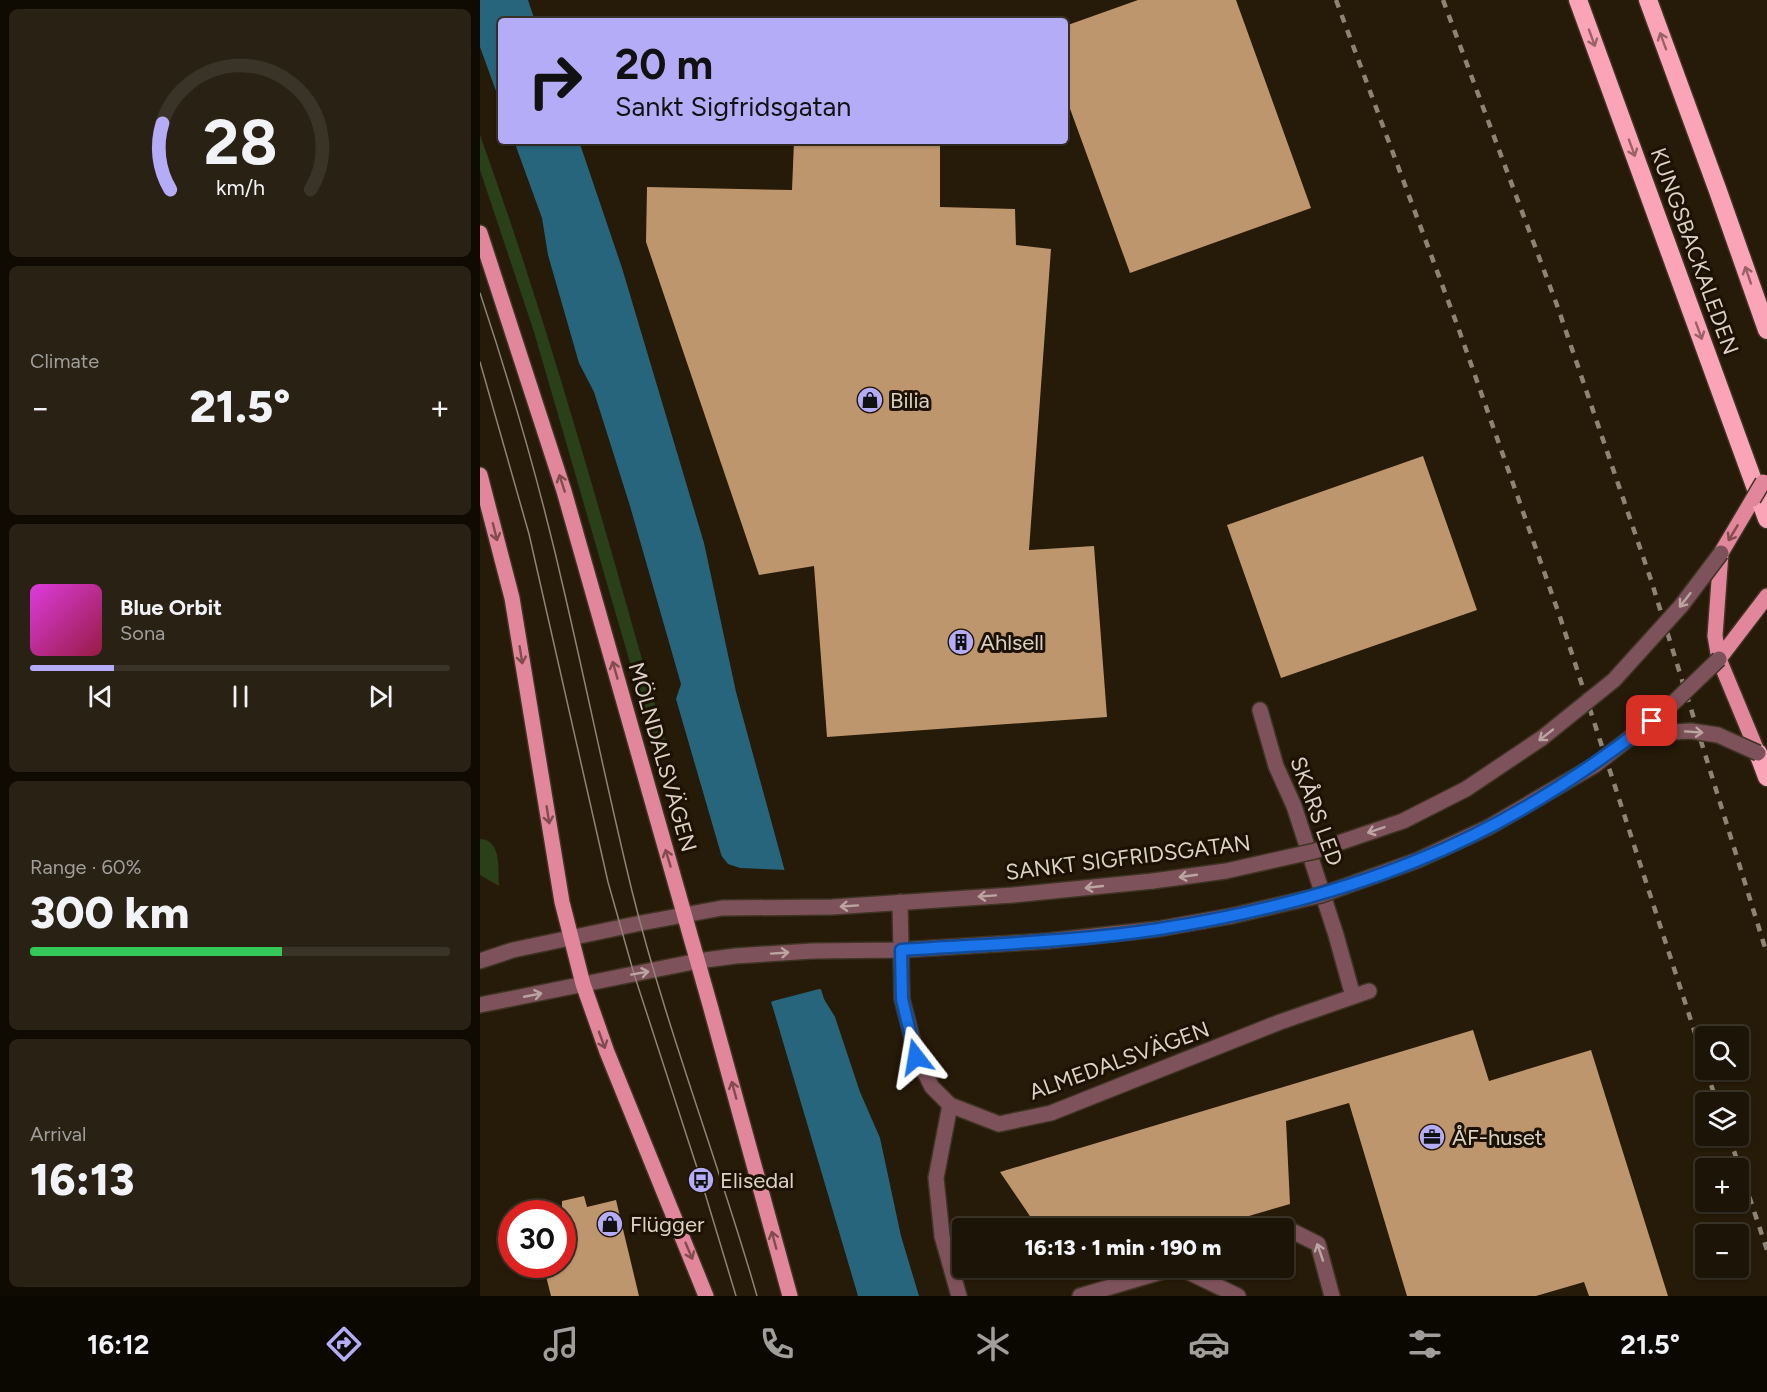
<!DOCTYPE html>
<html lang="en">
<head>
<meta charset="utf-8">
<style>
	body { margin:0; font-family:Figtree,sans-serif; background:#292114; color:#f1f3f6; height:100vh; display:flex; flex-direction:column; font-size:22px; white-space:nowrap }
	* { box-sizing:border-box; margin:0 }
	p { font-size:20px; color:#a09e9b }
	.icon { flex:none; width:33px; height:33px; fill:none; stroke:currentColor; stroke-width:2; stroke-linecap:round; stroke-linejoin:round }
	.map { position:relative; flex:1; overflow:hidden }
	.details { display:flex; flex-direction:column; gap:9px; padding:9px; background:#0f0b03; width:480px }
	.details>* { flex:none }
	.hud { position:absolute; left:18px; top:18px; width:570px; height:126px; border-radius:6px; box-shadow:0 2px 4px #0004,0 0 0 2px #3a3328; background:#b5acf8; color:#111; overflow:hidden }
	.buttons { position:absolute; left:1215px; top:1026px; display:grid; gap:12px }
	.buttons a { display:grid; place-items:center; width:54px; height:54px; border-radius:6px; background:#1c1406; box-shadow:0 2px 4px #0004,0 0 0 2px #3a3328; font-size:30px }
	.speed { position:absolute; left:18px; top:1200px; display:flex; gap:12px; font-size:30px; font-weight:700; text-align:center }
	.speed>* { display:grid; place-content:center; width:78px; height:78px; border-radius:50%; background:#1c1406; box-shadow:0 2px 4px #0004,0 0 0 2px #3a3328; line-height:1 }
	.speed .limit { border:9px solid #d22; background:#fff; color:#111 }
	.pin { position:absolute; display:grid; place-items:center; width:51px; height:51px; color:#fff; margin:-26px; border-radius:12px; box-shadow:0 3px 9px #0006 }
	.me { position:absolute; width:66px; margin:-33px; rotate:346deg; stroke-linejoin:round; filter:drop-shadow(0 0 4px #0008) }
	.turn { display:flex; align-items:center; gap:21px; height:126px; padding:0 18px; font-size:27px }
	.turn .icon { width:78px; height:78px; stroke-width:2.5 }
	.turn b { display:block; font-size:42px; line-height:51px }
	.big { font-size:45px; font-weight:800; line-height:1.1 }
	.details .card { flex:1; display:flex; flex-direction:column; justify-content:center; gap:9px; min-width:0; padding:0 21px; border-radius:9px; background:#292114 }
	.details .dial { align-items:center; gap:0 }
	.dial svg { height:156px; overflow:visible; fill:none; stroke:#3a3328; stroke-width:7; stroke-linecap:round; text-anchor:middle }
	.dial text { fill:#f1f3f6; stroke:none }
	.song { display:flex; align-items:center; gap:18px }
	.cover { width:72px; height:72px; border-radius:9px; background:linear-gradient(135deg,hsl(300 70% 55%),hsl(340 70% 35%)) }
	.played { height:6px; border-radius:3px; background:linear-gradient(90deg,#b5acf8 20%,#3a3328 20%) }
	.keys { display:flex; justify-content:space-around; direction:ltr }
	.heat { display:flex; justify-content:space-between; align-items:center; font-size:33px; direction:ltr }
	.charge { height:9px; border-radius:4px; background:linear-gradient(90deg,#34c759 60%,#3a3328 0) }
	.trip { position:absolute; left:472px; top:1218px; width:342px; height:60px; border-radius:6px; background:#1c1406; box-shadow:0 2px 4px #0004,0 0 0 2px #3a3328; font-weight:800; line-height:60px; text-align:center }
	.tab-bar { display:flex; height:96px; justify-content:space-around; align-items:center; background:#0b0802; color:#a09e9b }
	.tab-bar .icon { width:42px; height:42px }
	.tab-bar .current { color:#b5acf8 }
	.tab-bar b { font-size:27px; color:#f1f3f6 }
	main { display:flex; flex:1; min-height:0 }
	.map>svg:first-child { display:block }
</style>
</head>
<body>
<main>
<section class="details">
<div class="card dial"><svg viewBox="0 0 100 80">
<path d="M14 69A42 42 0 1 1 86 69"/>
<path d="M14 69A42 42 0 0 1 10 35" stroke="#b5acf8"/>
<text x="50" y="56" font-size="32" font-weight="700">28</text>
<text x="50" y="72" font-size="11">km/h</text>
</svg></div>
<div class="card"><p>Climate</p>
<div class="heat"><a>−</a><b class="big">21.5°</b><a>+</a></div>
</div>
<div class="card">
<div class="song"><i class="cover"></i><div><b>Blue Orbit</b><p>Sona</p></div></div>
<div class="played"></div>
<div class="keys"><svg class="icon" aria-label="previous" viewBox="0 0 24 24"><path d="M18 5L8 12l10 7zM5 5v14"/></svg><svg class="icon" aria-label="pause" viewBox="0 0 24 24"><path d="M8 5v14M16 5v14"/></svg><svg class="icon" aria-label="next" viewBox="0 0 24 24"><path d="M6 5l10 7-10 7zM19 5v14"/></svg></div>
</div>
<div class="card"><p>Range · 60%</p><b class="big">300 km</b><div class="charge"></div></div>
<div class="card"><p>Arrival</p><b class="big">16:13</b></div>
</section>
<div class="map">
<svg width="1287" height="1296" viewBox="0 0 1287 1296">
	<rect width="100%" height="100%" fill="#261a08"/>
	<path fill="#294019" d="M0,135C72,334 127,537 185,740L173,742L54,332L0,170Z
		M0,839C22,840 18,869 19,886L0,875Z"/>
	<path fill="#27657c" d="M0,0H48L55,21H21V105L0,47Z
		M34,141H99L142,268L224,543L256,692L304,868L344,999L355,1017L380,1092L400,1138L421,1236L439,1296H378L293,1008L241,854L196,699L201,684L150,506L114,392L99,363L68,255L62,218Z"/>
	<path fill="#261a08" d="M240,854L248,864L260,868L307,870L345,990L339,989L293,1001L288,1004Z"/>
	<path fill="#bd966d" d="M658,0H756L831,208L650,273L585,95V26Z
		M314,141H460V207L535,209L536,245L571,249L549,550L614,546L627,717L347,737L334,566L279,575L166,242L167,187L312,190Z
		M943,456L997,610L801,678L747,525Z
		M993,1030L1009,1081L1111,1050L1188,1296H1109L1104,1282L1056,1296H927L869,1103L806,1121L810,1204L728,1228H558L520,1172Z
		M104,1196L107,1207L136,1200L159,1296H71L63,1264H82V1201Z"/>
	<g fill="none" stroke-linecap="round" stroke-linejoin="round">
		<g stroke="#3f3423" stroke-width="18">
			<path id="minor" d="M780,710L796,766L814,806L856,935L873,996
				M420,902L422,999L437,1057L452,1087L470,1105L519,1124L571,1113L800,1022L889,991
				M0,961L33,950L161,923L242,908L352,907L533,895L673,881
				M0,1005L218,961L255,956L332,951L421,950L567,941L678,929L751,916
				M470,1105L456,1178L462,1236L479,1296
				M804,1234L812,1231L838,1244L852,1296
				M700,1268L758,1296
				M600,1296L694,1268"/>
		</g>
		<g stroke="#3f3423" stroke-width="18">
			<path id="major" d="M0,233L84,491L230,1005L310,1296
				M0,475L32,598L82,902L103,984L127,1052L226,1296
				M1273,499L1241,553L1235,636L1239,659L1278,753
				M1239,659L1287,596"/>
		</g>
		<g stroke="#3f3423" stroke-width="21">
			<path id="highway" d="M1098,0L1287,519
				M1168,0L1238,191L1287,330
				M1278,753L1287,777"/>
		</g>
		<use href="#minor" stroke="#7e525b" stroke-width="15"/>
		<use href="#major" stroke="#e2879b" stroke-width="15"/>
		<use href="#highway" stroke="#fca4b7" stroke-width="18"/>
		<path stroke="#8e8476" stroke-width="1.5" d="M0,293C33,392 62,493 85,595C108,694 128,793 152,891C186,1028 238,1160 277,1296
			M0,362L49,534L128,882L154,974L221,1180L256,1296"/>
		<path stroke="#8e8476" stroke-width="4.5" stroke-dasharray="8 8" stroke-linecap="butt" d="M856,0L979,330L1080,617L1226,1067
			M963,0L1078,308L1171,580L1287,954
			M1226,1070L1237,1102
			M1249,1136L1287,1250"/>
		<g stroke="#3f3423" stroke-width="18" stroke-linecap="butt">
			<path id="minor-bridge" d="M1155,734L1211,731L1238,735L1278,753
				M673,881L746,871L835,851L923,821L986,789L1062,738L1134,680L1201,606L1241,553
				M751,916L841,895L938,860L1009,827L1115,765L1188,708L1239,659"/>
		</g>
		<g stroke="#3f3423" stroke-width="18" stroke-linecap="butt">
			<path id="major-bridge" d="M1273,499L1283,482"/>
		</g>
		<use href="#minor-bridge" stroke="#7e525b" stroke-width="15"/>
		<use href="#major-bridge" stroke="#e2879b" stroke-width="15"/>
	</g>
	<defs><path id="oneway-shaft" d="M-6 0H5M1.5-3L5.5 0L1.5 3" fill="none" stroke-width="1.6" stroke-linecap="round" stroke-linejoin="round" transform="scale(1.5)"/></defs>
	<g stroke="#986266">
		<use href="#oneway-shaft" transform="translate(1112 38) rotate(70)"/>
		<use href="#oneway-shaft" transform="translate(1183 41) rotate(-110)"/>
		<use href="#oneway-shaft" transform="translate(1152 148) rotate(70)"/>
		<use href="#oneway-shaft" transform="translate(1268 275) rotate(-109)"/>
		<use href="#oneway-shaft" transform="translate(1219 331) rotate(70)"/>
	</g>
	<g stroke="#804c4e">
		<use href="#oneway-shaft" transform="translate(82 483) rotate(-108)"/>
		<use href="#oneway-shaft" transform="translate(15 532) rotate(76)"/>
		<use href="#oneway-shaft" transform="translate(1253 533) rotate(121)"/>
		<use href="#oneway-shaft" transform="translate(41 655) rotate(81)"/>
		<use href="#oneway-shaft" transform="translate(135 670) rotate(-106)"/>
		<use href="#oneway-shaft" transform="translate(68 815) rotate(81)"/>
		<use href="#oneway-shaft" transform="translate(188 858) rotate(-107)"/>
		<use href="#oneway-shaft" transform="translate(122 1040) rotate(70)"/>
		<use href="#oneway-shaft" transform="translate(254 1090) rotate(-105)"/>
		<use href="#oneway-shaft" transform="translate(294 1240) rotate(-105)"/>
		<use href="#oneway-shaft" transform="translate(209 1251) rotate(67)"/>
	</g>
	<g stroke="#baa5a1">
		<use href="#oneway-shaft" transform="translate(1205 600) rotate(128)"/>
		<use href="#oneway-shaft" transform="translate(1214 732) rotate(4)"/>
		<use href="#oneway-shaft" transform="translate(1066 735) rotate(142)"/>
		<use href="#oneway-shaft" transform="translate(896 830) rotate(161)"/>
		<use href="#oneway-shaft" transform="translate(708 876) rotate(172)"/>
		<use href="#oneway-shaft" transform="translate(614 887) rotate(174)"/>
		<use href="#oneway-shaft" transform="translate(507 896) rotate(176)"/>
		<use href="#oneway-shaft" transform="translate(369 906) rotate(176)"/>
		<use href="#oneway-shaft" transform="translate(300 953) rotate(-4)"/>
		<use href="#oneway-shaft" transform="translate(160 973) rotate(-10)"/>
		<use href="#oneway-shaft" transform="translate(53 995) rotate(-11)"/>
		<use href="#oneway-shaft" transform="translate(840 1252) rotate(-109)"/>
	</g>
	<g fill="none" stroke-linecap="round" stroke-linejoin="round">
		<g stroke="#114b97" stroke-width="15">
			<path id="route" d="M436,1057L422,999L421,950C507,944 594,942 679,929C768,915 855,894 938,860C1023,826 1100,777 1172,721"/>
		</g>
		<use href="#route" stroke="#1a73e8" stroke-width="10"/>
	</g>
	<defs>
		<g id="shop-disc" transform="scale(1.35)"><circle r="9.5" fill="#b5acf8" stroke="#1d1102"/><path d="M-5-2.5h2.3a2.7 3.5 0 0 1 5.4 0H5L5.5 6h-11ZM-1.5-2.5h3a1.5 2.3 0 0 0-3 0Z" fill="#111"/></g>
		<g id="building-disc" transform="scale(1.35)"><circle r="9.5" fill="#b5acf8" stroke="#1d1102"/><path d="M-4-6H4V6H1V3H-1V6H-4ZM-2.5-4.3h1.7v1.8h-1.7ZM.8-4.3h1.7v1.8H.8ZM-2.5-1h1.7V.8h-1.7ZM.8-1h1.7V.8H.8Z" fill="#111"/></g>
		<g id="office-disc" transform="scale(1.35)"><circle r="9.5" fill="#b5acf8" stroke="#1d1102"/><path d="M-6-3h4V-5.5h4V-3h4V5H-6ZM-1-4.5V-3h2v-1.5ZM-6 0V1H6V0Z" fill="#111"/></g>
		<g id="bus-disc" transform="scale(1.35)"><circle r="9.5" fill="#b5acf8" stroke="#1d1102"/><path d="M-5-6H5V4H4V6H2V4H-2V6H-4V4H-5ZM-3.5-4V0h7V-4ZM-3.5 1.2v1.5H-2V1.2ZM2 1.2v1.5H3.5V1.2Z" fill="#111"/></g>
	</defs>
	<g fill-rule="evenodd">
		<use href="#shop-disc" x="390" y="400"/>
		<use href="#building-disc" x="481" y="642"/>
		<use href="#office-disc" x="952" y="1137"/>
		<use href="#bus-disc" x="221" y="1180"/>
		<use href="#shop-disc" x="130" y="1224"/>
	</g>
	<g text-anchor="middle" stroke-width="6" stroke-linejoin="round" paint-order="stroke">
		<g font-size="22" fill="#dbd2c7" stroke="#1d1102">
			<text transform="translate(1215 251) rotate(70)" y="8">KUNGSBACKALEDEN</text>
			<text transform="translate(183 757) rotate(74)" y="8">MÖLNDALSVÄGEN</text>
			<text transform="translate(837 811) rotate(70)" y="8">SKÅRS LED</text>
			<text transform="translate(648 857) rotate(-7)" y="8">SANKT SIGFRIDSGATAN</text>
			<text transform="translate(639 1060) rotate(-20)" y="8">ALMEDALSVÄGEN</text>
		</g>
		<g font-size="22" fill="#dbd2c7" stroke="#1d1102" text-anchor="start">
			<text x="410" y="408">Bilia</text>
			<text x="500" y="650">Ahlsell</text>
			<text x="972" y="1145">ÅF-huset</text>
			<text x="240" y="1188">Elisedal</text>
			<text x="150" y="1232">Flügger</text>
		</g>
	</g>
</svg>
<div class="buttons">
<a><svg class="icon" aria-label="search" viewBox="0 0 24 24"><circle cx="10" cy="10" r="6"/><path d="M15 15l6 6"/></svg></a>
<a><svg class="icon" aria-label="layers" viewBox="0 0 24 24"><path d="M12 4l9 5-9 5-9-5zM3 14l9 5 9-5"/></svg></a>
<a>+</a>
<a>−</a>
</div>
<div class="speed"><div class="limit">30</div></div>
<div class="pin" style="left:1172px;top:721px;background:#d93025"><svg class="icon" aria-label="arrive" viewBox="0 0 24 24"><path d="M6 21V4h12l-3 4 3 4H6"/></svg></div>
<svg class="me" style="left:436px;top:1057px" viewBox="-20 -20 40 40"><path d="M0-17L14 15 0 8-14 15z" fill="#1a73e8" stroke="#fff" stroke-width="4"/></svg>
<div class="trip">16:13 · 1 min · 190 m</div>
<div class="hud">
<div class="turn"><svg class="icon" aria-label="right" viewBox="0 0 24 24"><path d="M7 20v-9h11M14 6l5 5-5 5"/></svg><div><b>20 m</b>Sankt Sigfridsgatan</div></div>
</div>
</div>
</main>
<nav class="tab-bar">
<b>16:12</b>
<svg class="icon current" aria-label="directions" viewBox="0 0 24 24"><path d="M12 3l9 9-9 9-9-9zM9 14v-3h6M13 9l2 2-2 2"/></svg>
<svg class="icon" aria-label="music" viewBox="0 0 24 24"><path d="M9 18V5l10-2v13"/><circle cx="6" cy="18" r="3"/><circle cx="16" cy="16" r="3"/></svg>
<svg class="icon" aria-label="phone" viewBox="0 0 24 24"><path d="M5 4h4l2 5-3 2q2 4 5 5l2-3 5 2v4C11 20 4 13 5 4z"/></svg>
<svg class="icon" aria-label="climate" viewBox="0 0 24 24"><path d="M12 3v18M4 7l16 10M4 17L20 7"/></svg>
<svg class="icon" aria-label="car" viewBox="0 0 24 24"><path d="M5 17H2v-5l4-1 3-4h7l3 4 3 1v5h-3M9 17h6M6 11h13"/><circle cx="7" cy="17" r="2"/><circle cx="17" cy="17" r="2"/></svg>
<svg class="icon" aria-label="filters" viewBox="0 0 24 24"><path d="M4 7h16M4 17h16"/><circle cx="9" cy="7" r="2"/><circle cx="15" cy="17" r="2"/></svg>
<b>21.5°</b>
</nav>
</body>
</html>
